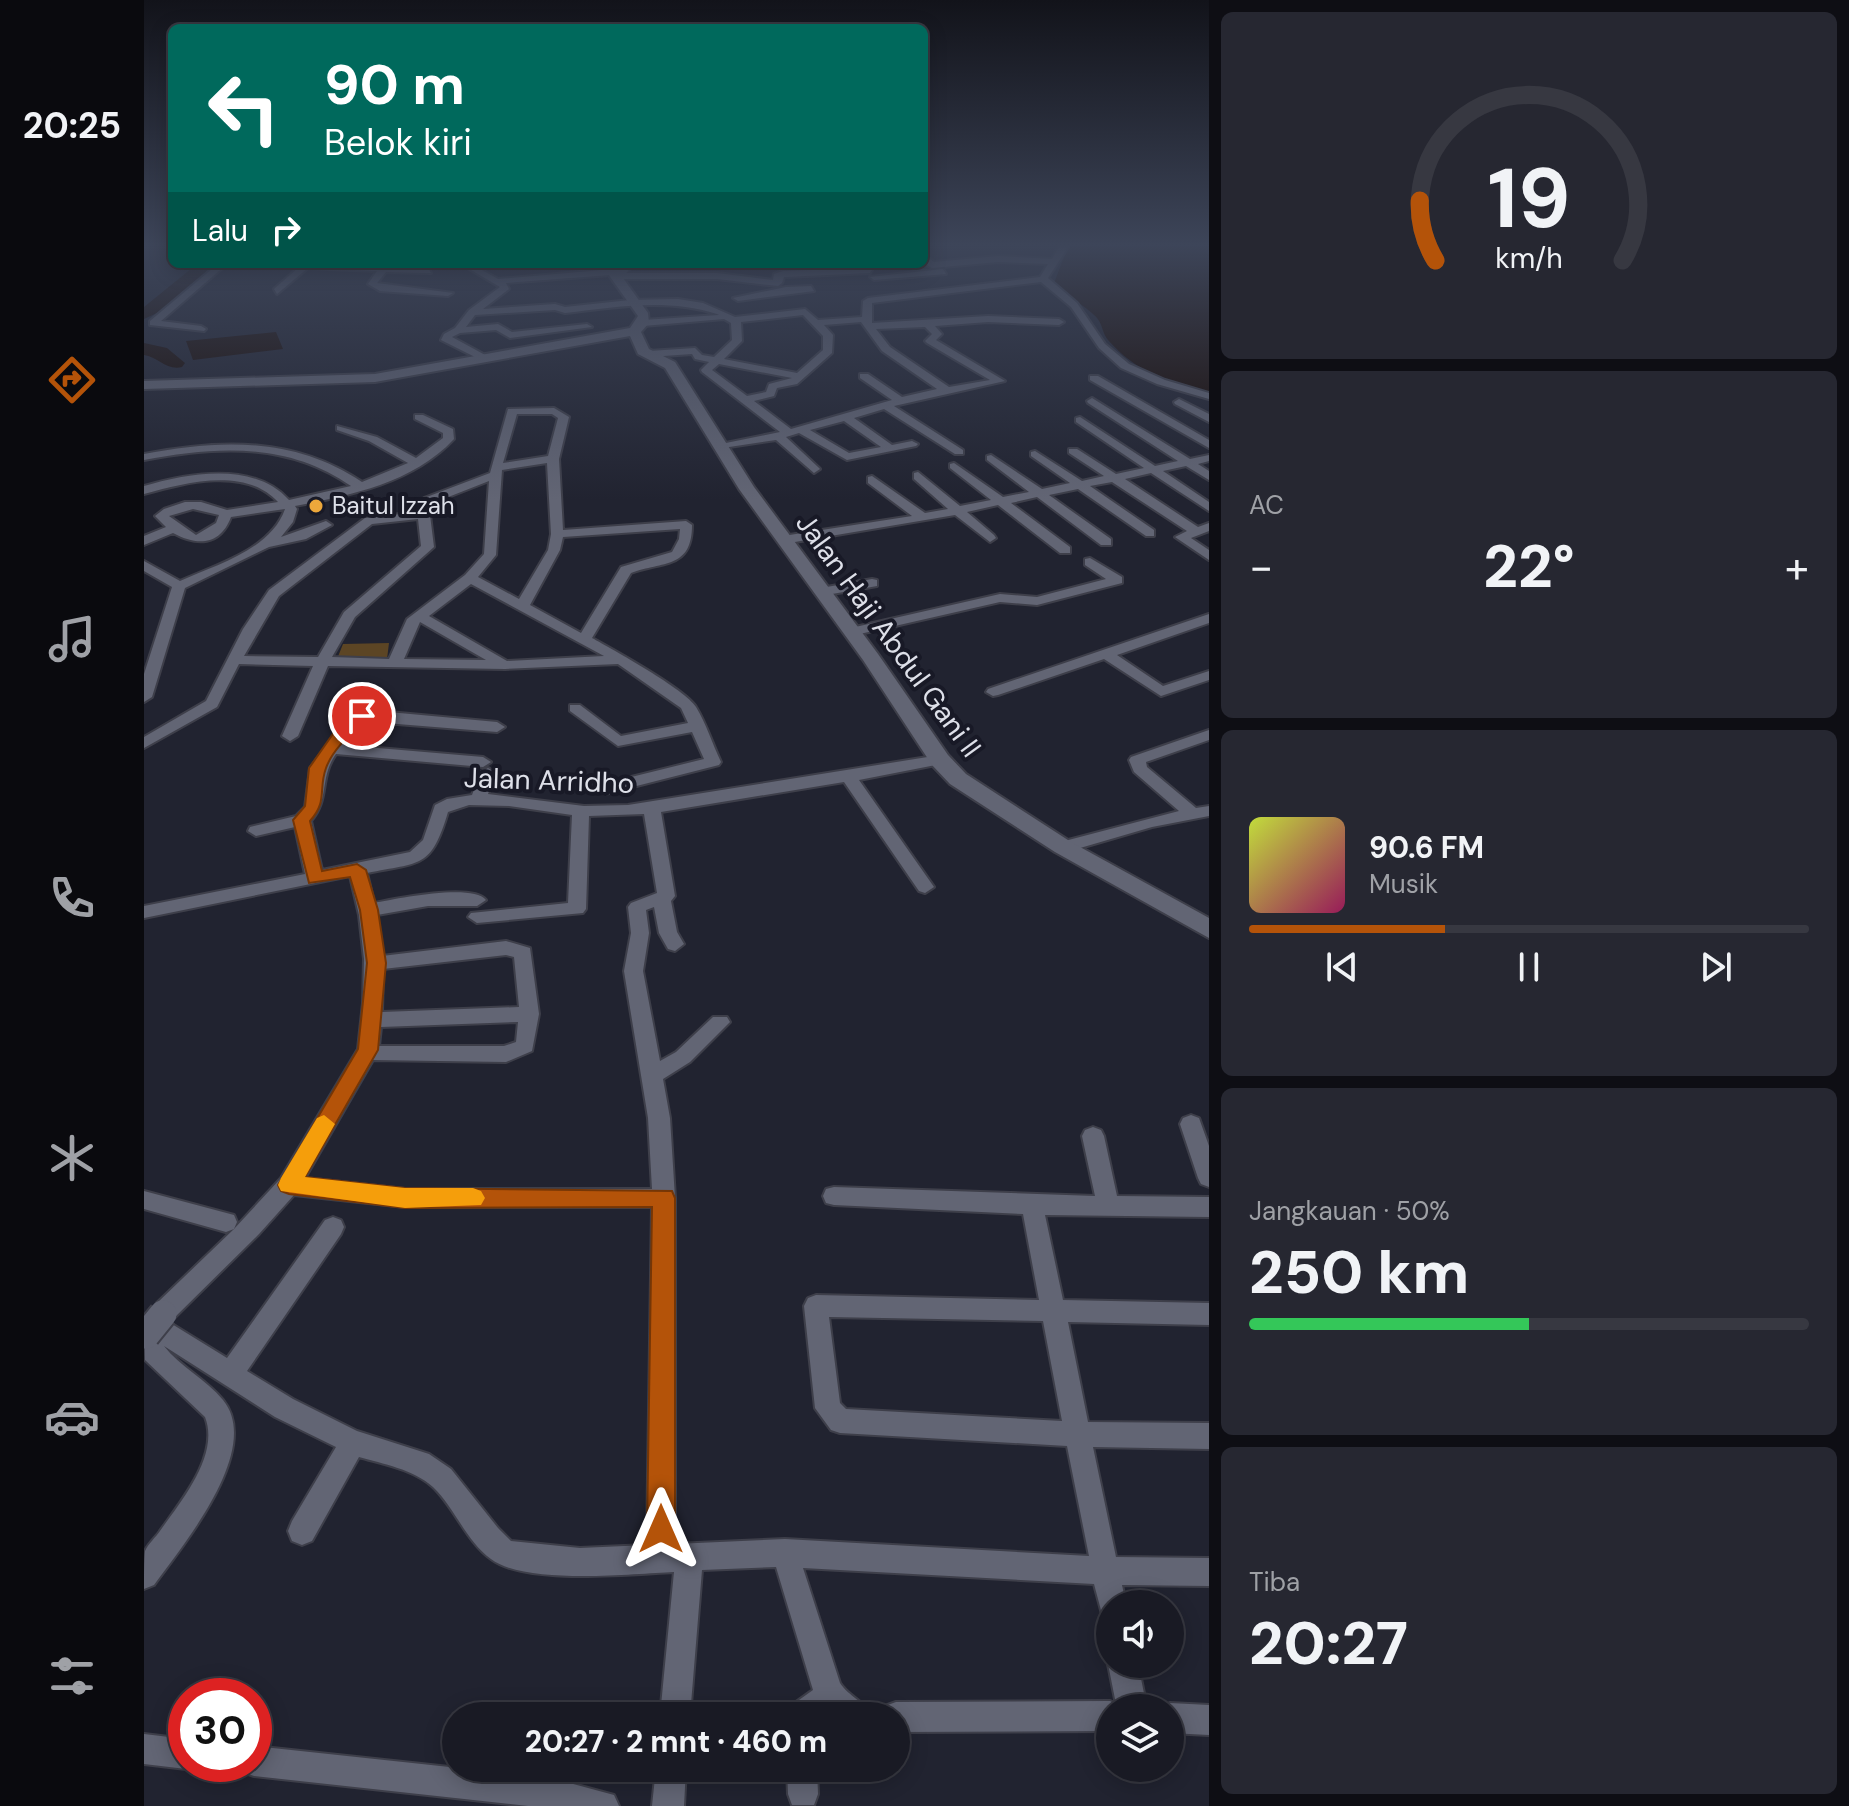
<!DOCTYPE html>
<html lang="id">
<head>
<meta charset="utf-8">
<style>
	body { margin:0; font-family:"DM Sans",sans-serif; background:#262731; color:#f1f3f6; height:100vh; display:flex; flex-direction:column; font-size:30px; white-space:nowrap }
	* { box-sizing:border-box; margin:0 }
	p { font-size:26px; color:#9fa1a6 }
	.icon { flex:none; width:44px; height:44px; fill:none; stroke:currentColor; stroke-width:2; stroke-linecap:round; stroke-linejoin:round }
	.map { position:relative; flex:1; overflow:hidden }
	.side { display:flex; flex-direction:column; gap:12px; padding:12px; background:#0e0e14; width:640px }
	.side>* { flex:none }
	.banner { position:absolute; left:24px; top:24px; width:760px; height:244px; border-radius:12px; box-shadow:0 4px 20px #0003,0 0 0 2px #373841; background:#00695c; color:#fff; overflow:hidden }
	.controls { position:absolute; left:952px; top:1590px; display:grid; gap:16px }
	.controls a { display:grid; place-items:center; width:88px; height:88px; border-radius:50%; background:#191a24; box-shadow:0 4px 20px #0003,0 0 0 2px #373841; font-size:40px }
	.speed { position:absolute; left:24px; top:1678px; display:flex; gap:16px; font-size:40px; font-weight:700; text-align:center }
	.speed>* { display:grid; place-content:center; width:104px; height:104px; border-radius:50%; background:#191a24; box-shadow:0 4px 20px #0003,0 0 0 2px #373841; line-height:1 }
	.speed .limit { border:12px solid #d22; background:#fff; color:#111 }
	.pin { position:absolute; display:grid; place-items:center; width:68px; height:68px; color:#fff; margin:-34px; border:4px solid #fff; border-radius:50%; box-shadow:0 2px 8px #0007 }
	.me { position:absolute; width:88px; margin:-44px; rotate:0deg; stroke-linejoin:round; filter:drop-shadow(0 0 6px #0008) }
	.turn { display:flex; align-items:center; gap:28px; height:168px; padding:0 24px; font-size:36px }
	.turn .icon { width:104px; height:104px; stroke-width:2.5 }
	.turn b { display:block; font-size:56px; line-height:68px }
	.then { display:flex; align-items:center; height:76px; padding:0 24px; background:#0003; gap:16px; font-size:30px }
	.big { font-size:60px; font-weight:800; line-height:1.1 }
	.side .widget { flex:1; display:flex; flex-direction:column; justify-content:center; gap:12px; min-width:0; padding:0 28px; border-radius:12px; background:#262731 }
	.side .dial { align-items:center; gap:0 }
	.dial svg { height:208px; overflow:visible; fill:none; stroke:#373841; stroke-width:7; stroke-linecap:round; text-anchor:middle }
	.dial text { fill:#f1f3f6; stroke:none }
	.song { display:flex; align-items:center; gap:24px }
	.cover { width:96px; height:96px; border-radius:12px; background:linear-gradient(135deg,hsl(70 70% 55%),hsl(330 70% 35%)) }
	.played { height:8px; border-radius:4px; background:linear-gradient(90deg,#b45309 35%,#373841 35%) }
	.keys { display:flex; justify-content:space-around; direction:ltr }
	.heat { display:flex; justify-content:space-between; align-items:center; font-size:44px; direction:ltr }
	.charge { height:12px; border-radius:6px; background:linear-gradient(90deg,#34c759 50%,#373841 0) }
	.trip { position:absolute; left:298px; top:1702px; width:468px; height:80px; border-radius:40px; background:#191a24; box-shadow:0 4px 20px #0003,0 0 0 2px #373841; font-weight:800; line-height:80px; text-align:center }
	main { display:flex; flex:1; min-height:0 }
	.menu { display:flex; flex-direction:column; width:144px; justify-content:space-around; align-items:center; background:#0a0a0e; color:#9fa1a6 }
	.menu .icon { width:56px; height:56px }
	.menu .active { color:#b45309 }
	.menu b { font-size:36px; color:#f1f3f6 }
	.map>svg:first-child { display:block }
</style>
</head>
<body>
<main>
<nav class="menu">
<b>20:25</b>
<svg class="icon active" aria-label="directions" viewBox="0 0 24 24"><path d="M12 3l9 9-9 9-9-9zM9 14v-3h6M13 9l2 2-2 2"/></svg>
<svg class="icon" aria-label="music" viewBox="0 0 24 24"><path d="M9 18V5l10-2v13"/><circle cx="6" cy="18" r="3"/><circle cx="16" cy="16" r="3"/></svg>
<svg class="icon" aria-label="phone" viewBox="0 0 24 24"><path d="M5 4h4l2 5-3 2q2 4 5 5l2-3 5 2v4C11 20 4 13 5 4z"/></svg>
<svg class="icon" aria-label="climate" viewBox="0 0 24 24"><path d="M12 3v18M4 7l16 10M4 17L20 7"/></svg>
<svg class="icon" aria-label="car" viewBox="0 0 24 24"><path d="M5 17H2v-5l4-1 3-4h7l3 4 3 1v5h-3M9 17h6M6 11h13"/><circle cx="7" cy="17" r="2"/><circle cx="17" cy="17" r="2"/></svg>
<svg class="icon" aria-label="filters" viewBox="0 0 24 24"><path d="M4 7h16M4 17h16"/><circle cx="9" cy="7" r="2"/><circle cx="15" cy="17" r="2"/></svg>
</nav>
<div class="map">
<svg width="1065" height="1806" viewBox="0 0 1065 1806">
	<rect width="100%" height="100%" fill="#212330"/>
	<path fill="#5c4524" d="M245,643L243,659H193L199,644Z"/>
	<path fill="#160700" d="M924,247H1065V394C1025,384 991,371 964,340C958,333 959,325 953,318C945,308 922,296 910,283Z
		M132,332L139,349L49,360L42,341Z"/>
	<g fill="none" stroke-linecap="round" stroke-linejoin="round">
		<path fill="#160700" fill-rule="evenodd" d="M53,264H71L26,307L0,319V307Z
			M0,343L23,348L41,363L38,367C23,371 14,357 0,355Z"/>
		<g stroke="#3e3f4a" stroke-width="4">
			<path id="street" d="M915,247H924L904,278L933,303L961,344L985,364L1021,380L1065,393V399L1013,384L977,368L955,348L927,307L897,282L728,303V323L844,316L915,319L920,322L915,325L844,322L791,326L798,334L792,340L861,381L750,406L819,450V454H811L740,409L710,418L748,445L768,441L774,444L772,446L703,460L655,433L642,437L674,467L676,469L670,473L632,440L572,449V445L636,432L558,372L557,370L565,362L551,359L548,354L505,357L500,354L505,351L551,348L558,355L570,357L588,340L587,323L580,319L499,326L494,323L499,320L575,315L573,314C523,298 472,307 421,313L411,310L331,315L322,327L354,324L368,332L443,324L448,327L366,338L352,330L316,333L308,337L343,356V360L339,361L297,340L300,334L311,328L325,310L356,287L317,264H327L354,279L481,268L485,271L482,273H573L629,280L630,274L639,271L729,268L726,273L640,277L638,283L634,286L573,279H470L466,275L362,283L365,289L339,309L411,304L421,307L486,300L534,299L559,303L591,317L661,309L674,320L718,317L719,301L724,298L896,277L904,264L854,262L788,268L780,263V255L790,262L854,256L908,259ZM659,315L679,336V350L653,373L580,359L598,341L597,322ZM717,322L738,351L793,389L758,397L724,374H716V378L748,400L647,429L610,401L630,396L633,388L653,384L688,353L689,335L680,325ZM781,327L788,334L781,341L783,343L846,380L805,387L746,347L732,329ZM575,364L648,378L625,384L622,392L603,396L568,370ZM700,421L737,447L705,453L666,430Z
				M74,264H83L17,321L57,326L62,329L60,331L6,325V321Z
				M125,264L238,266L248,264L246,267L284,268L287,273L242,272L233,283L309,293L304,296L236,291L224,284L233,271L164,268L133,294L130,289L154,268Z
				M799,269L802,274L730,280L726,277Z
				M667,286L670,291L594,301L589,298L642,287Z
				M946,376H954L1065,440V448L946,380Z
				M948,398L1046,459L1065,455V461L1054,464L1065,471V480L1042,466L1019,471L1065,502V511L1007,473L981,479L1054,527L1065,523V531L1047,538L1065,550V560L1031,537L1043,531L968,482L946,486L1010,530V536H1002L934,489L905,495L967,539V545H957L893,497L867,503L926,547V553H916L854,505L823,512L850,535L852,538L846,542L811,515L639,544L633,540L639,536L768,516L724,483V477L728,476L781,513L804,509L770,479V473L774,472L816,506L847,500L806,468V464L810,463L859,497L885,492L843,460V456L847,455L898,489L926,483L887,456V452L891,451L938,481L960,476L925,453V449H933L972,474L1000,468L932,422V418L936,417L1011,466L1034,461L944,403L943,401Z
				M1035,399L1065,414V422L1031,404L1030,402Z
				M410,408L425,417L415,459L419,530L542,521L548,525C548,569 519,561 487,573L448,638C468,649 542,690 552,707C562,723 568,743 577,762L575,765L461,794L455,793L453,789L455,785L560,759L548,732L474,746L426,711V705H436L477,736L544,723L537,708L474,664L361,669L184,666L154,736L146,741L138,736L169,666L95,664L73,707L0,748V737L62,701L99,629L125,590L221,518L275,512L280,498L346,473L364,409ZM373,414H408L414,418L404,456L359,463ZM403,463L407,534L404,550L375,599L334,577L352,555L358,470ZM345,481L340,554L321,575L263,619L245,659L188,657L211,617L290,547L286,515L289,503ZM274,519L277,546L200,612L174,657L100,656L135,596L228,524ZM536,529L535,539L528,552L477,567L437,633L386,605L416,550L419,537ZM327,584L460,656L363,661L285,616ZM276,622L342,660L260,659Z
				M271,415H279L309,429L310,439C269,483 207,495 151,506L153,509L149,522L137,537L182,521L188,525L162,539L125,547L41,588L8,697L0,702V674L28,587L0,571V561L36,581C71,565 127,550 141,509L87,517C76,546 53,546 29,533L0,545V536L22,527L11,516L20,509L41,502H57L83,510L134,502C101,466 40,483 0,494V486C45,473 110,461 145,500L207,486C144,442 73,446 0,460V454C77,439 151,437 218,482L264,463L225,441L193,430V426L233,437L272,458L299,438V433L271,419ZM49,509L75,515L72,523L52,535L25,516Z
				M946,558L978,577V583L893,605L856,602L707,636L700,632L707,628L856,594L893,597L962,579L941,565V559Z
				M728,579L733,580V586L677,596L670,592L677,588Z
				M1065,614V623L973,655L1019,686L1065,671V680L1017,696L960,659L854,695L849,696L842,692L844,689Z
				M223,710L353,722L361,727L353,732L216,721L199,745L339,757L347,762L339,767L192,754C175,778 186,799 167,821L178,870L266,852L279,840L291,805L303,799L328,795L336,773L344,768L352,773L344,794L440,806L484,805L796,755L802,757L804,760L802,763L715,780L790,887L781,893L775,891L700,782L517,812L531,896L527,901L533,932L540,944L531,951L524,949L515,933L510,907L502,910L505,933L499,971L516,1061L532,1052L569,1017H583L586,1022L546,1062L519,1079L526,1118L531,1198V1544L641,1539L945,1556L923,1446L696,1433L687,1430L671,1408L660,1306L664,1298L672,1295L895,1300L879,1214L690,1205L682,1203L679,1196L682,1189L690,1187L951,1196L938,1136L941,1130L949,1127L957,1130L960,1136L973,1196L1065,1197V1217L901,1215L919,1300L1065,1303V1325L924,1322L944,1422L1065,1423V1449L949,1447L972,1557L1065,1558V1586L978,1585L982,1604H966V1617L958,1614L950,1584L659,1568L696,1683C705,1697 721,1701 727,1716H644L648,1705L669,1690L632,1567L558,1570L546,1716H516L530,1572C486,1574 381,1585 347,1559C322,1541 311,1508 289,1487C269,1469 239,1464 215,1457L168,1541L158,1545L148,1541L144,1531L148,1521L192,1447L131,1417L20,1346C36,1367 62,1379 79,1400C119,1449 39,1545 10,1585L0,1589C0,1578 0,1561 1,1551C4,1544 12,1537 16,1531C37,1501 76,1455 61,1417L1,1360L0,1325L12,1317L9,1311L13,1303L90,1229L82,1232L0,1209V1191L90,1215L93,1222L90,1229L137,1178L214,1049L219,1003L220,959L215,915L206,876L0,918V906L161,874L151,827L112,836L104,831L106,827L152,816L161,807L166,768L206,715ZM325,805L365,806L428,815L424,903L327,913L324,917L333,923L439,913L442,909L445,816L500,814L513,893L487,903L484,907L487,933L480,971L504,1118L508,1189H261L161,1178L229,1060L362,1062L388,1051L395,1014L386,948L362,941L238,956L233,915L284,906H333L342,900C328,883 252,899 230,903L223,873C277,862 287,869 304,812ZM362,955L370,957L375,1007L238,1012L239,969ZM374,1022L372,1042L360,1046H235L237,1027ZM150,1195L261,1207H508L503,1545L436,1548L367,1541L354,1528L307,1469L285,1454L213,1431L149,1399L103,1371L197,1234L200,1227L197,1220L189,1217L181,1220L83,1358L23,1321L29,1319L115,1234ZM685,1317L899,1321L918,1421L702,1409L696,1403Z
				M1065,730V740L1002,762L1003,767L1052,808L1065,806V816L1008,827L919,853L913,851L910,847L913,843L1035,811L990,772L985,760L987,757Z
				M1047,1115L1055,1118L1065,1146V1187L1057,1184L1054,1178L1036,1124L1039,1118Z
				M966,1660V1664H994L1003,1708H966V1731L752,1732V1716H737L741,1706L752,1702L966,1701L972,1704L964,1664Z
				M1026,1703L1065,1705V1735L1026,1733V1708H1015Z
				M0,1734L42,1739V1764L53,1765L42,1769L0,1764Z
				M110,1746L407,1778L470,1795L475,1806H384L110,1776L99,1772L96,1764H110Z
				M512,1768H542L540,1806H508Z
				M643,1768H673L674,1794L670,1805H648L644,1794Z"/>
		</g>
		<g stroke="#3e3f4a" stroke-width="4">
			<path id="secondary" d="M457,264H469L504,313L505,323L497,332L505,349L531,362L610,487L734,654L804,755L822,774L927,842L1065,918V938L911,852L806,784L788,765L719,660L595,489L521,368L494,354L486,336L231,382L0,389V381L231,374L486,328L494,316Z"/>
		</g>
		<use href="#street" fill="#626574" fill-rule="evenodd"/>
		<use href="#secondary" fill="#626574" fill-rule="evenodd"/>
		<g stroke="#3e3f4a" stroke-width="25" stroke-linecap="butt">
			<path id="street-bridge-far1" d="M17,1316L21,1311"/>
		</g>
		<g stroke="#3e3f4a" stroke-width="31" stroke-linecap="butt">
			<path id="street-bridge" d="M2,1335L19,1314"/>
		</g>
		<use href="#street-bridge-far1" stroke="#626574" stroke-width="21"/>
		<use href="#street-bridge" stroke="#626574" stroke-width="27"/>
	</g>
	<linearGradient id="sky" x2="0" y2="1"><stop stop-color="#12131a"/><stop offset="0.49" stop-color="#3d4559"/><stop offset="1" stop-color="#3d4559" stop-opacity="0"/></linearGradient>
	<rect width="1065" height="500" fill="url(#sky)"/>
	<path fill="#b45309" stroke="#753606" stroke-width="2" d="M212,712L226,716C211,731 190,746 182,768C174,790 184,801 166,821L178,871L213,864L222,870L234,910L242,963L234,1050L161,1177L261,1188L528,1191L531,1198V1529L527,1538L517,1542L507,1538L503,1529L508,1207L261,1208L145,1194L137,1191L134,1185L214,1049L223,963L216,910L206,877L165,883L149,820L161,806L165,768L198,721Z"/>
	<path fill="#f59e0b" d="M180,1115L191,1124L161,1177L261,1188H329L337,1191L341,1198L337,1205L261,1208L137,1191L134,1185L137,1178L173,1118Z"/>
	<circle fill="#eda83b" stroke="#181926" stroke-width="3" cx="172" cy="506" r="8"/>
	<g text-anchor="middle" stroke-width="8" stroke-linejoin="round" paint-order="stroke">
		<g font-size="24" fill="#dee0e9" stroke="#181926" text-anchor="start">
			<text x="188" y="514">Baitul Izzah</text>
		</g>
		<g font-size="28" fill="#dee0e9" stroke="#181926">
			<text transform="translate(745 635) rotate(54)" y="10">Jalan Haji Abdul Gani II</text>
			<text transform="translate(405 780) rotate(2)" y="10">Jalan Arridho</text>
		</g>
	</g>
</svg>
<div class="controls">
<a><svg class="icon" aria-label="sound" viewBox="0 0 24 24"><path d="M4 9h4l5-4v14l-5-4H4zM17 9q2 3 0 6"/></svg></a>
<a><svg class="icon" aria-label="layers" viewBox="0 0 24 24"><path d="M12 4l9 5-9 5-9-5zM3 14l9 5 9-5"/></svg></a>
</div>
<div class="speed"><div class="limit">30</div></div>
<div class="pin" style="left:218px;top:716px;background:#d93025"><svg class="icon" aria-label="arrive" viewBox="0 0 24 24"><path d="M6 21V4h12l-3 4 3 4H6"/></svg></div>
<svg class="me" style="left:517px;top:1529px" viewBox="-20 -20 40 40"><path d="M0-17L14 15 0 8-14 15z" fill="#b45309" stroke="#fff" stroke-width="4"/></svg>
<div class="trip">20:27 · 2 mnt · 460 m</div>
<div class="banner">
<div class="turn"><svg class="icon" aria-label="left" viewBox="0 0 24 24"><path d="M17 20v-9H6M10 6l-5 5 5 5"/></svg><div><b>90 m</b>Belok kiri</div></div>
<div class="then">Lalu<svg class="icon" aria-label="right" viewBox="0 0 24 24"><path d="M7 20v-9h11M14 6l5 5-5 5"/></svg></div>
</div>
</div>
<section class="side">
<div class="widget dial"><svg viewBox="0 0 100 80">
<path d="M14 69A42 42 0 1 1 86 69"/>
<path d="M14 69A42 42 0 0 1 8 46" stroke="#b45309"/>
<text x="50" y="56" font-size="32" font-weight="700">19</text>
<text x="50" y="72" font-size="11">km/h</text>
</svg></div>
<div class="widget"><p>AC</p>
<div class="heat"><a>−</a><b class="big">22°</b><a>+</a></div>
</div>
<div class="widget">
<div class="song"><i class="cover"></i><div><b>90.6 FM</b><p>Musik</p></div></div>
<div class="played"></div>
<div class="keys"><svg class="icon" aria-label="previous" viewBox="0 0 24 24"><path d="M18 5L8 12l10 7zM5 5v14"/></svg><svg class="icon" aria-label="pause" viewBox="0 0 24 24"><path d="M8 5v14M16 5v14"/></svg><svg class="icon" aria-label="next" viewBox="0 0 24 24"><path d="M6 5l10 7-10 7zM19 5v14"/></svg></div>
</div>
<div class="widget"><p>Jangkauan · 50%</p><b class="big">250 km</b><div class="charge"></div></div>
<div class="widget"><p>Tiba</p><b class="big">20:27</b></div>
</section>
</main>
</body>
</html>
